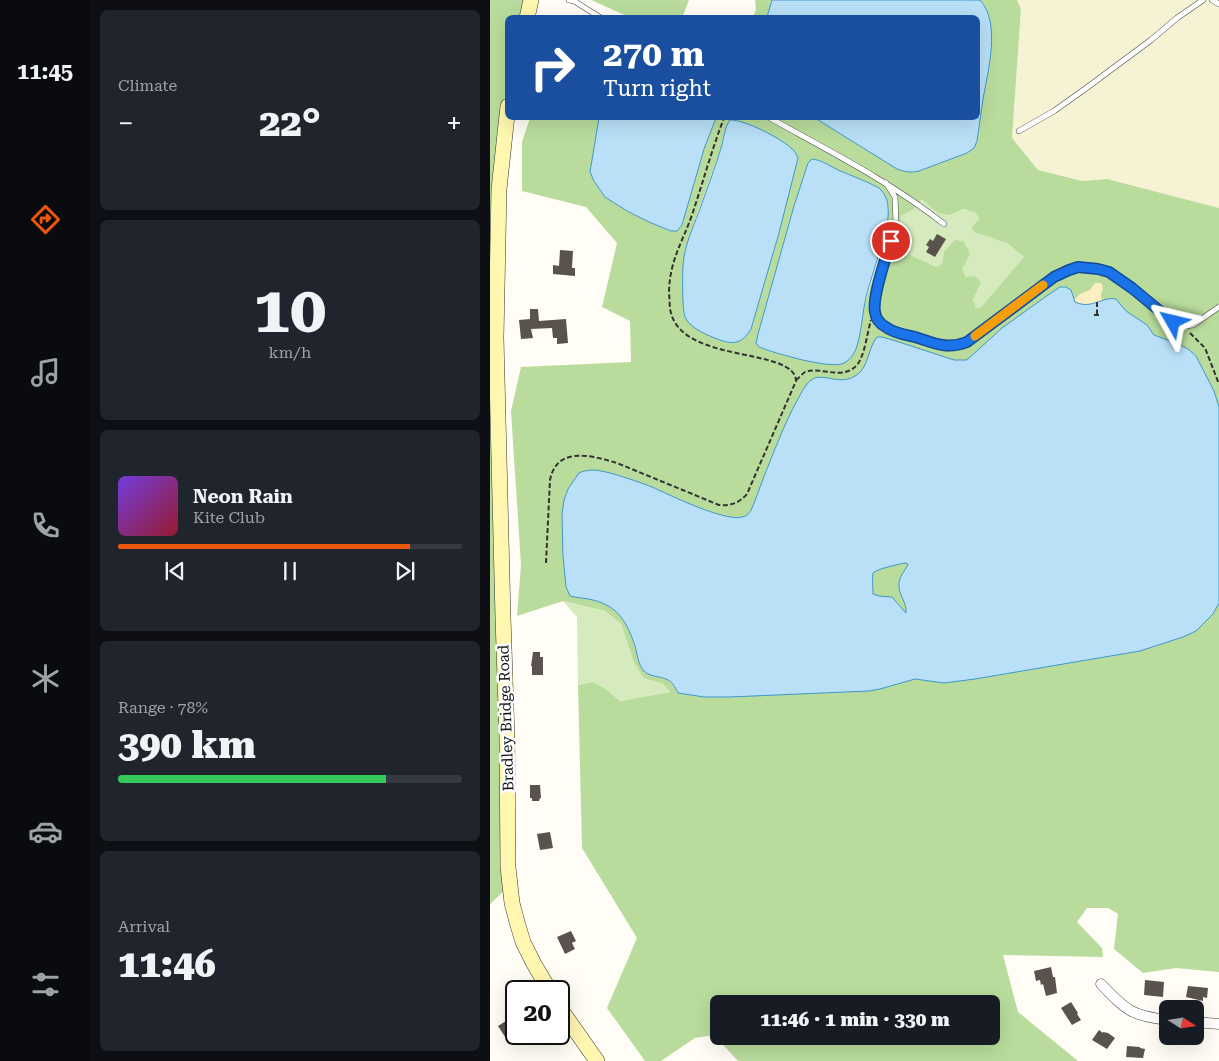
<!DOCTYPE html>
<html lang="en">
<head>
<meta charset="utf-8">
<style>
	body { margin:0; font-family:"Roboto Serif",serif; background:#20242c; color:#f1f3f6; height:100vh; display:flex; flex-direction:column; font-size:19px; white-space:nowrap }
	* { box-sizing:border-box; margin:0 }
	p { font-size:16px; color:#9ea1a6 }
	.icon { flex:none; width:28px; height:28px; fill:none; stroke:currentColor; stroke-width:2; stroke-linecap:round; stroke-linejoin:round }
	.map { position:relative; flex:1; overflow:hidden }
	.sheet { display:flex; flex-direction:column; gap:10px; padding:10px; background:#0d0f14; width:400px }
	.sheet>* { flex:none }
	.top-card { position:absolute; left:15px; top:15px; width:475px; height:105px; border-radius:8px; box-shadow:0 5px 20px #0002; background:#1a4fa0; color:#fff; overflow:hidden }
	.needle { width:32px; rotate:102deg }
	.controls { position:absolute; left:669px; top:1000px; display:grid; gap:10px }
	.controls a { display:grid; place-items:center; width:45px; height:45px; border-radius:8px; background:#171b24; box-shadow:0 5px 20px #0002; font-size:25px }
	.speed { position:absolute; left:15px; top:980px; display:flex; gap:10px; font-size:25px; font-weight:700; text-align:center }
	.speed>* { display:grid; place-content:center; width:65px; height:65px; border-radius:50%; background:#171b24; box-shadow:0 5px 20px #0002; line-height:1 }
	.speed .limit { border:2px solid #111; border-radius:8px; background:#fff; color:#111 }
	.pin { position:absolute; display:grid; place-items:center; width:42px; height:42px; color:#fff; margin:-21px; border:2px solid #fff; border-radius:50%; box-shadow:0 1px 5px #0007 }
	.me { position:absolute; width:55px; margin:-28px; rotate:307deg; stroke-linejoin:round; filter:drop-shadow(0 0 4px #0008) }
	.turn { display:flex; align-items:center; gap:18px; height:105px; padding:0 15px; font-size:22px }
	.turn .icon { width:65px; height:65px; stroke-width:2.5 }
	.turn b { display:block; font-size:35px; line-height:42px }
	.big { font-size:38px; font-weight:800; line-height:1.1 }
	.sheet .card { flex:1; display:flex; flex-direction:column; justify-content:center; gap:8px; min-width:0; padding:0 18px; border-radius:8px; background:#20242c }
	.sheet .dial { align-items:center; gap:0 }
	.dial b { font-size:65px; line-height:1 }
	.song { display:flex; align-items:center; gap:15px }
	.cover { width:60px; height:60px; border-radius:8px; background:linear-gradient(135deg,hsl(260 70% 55%),hsl(350 70% 35%)) }
	.played { height:5px; border-radius:2px; background:linear-gradient(90deg,#ea580c 85%,#363941 85%) }
	.keys { display:flex; justify-content:space-around; direction:ltr }
	.heat { display:flex; justify-content:space-between; align-items:center; font-size:28px; direction:ltr }
	.charge { height:8px; border-radius:4px; background:linear-gradient(90deg,#34c759 78%,#363941 0) }
	.trip { position:absolute; left:220px; top:995px; width:290px; height:50px; border-radius:8px; background:#171b24; box-shadow:0 5px 20px #0002; font-weight:800; line-height:50px; text-align:center }
	main { display:flex; flex:1; min-height:0 }
	.tab-bar { display:flex; flex-direction:column; width:90px; justify-content:space-around; align-items:center; background:#090b0e; color:#9ea1a6 }
	.tab-bar .icon { width:35px; height:35px }
	.tab-bar .active { color:#ea580c }
	.tab-bar b { font-size:22px; color:#f1f3f6 }
	.map>svg:first-child { display:block }
</style>
</head>
<body>
<main>
<nav class="tab-bar">
<b>11:45</b>
<svg class="icon active" aria-label="directions" viewBox="0 0 24 24"><path d="M12 3l9 9-9 9-9-9zM9 14v-3h6M13 9l2 2-2 2"/></svg>
<svg class="icon" aria-label="music" viewBox="0 0 24 24"><path d="M9 18V5l10-2v13"/><circle cx="6" cy="18" r="3"/><circle cx="16" cy="16" r="3"/></svg>
<svg class="icon" aria-label="phone" viewBox="0 0 24 24"><path d="M5 4h4l2 5-3 2q2 4 5 5l2-3 5 2v4C11 20 4 13 5 4z"/></svg>
<svg class="icon" aria-label="climate" viewBox="0 0 24 24"><path d="M12 3v18M4 7l16 10M4 17L20 7"/></svg>
<svg class="icon" aria-label="car" viewBox="0 0 24 24"><path d="M5 17H2v-5l4-1 3-4h7l3 4 3 1v5h-3M9 17h6M6 11h13"/><circle cx="7" cy="17" r="2"/><circle cx="17" cy="17" r="2"/></svg>
<svg class="icon" aria-label="filters" viewBox="0 0 24 24"><path d="M4 7h16M4 17h16"/><circle cx="9" cy="7" r="2"/><circle cx="15" cy="17" r="2"/></svg>
</nav>
<section class="sheet">
<div class="card"><p>Climate</p>
<div class="heat"><a>−</a><b class="big">22°</b><a>+</a></div>
</div>
<div class="card dial"><b>10</b><p>km/h</p></div>
<div class="card">
<div class="song"><i class="cover"></i><div><b>Neon Rain</b><p>Kite Club</p></div></div>
<div class="played"></div>
<div class="keys"><svg class="icon" aria-label="previous" viewBox="0 0 24 24"><path d="M18 5L8 12l10 7zM5 5v14"/></svg><svg class="icon" aria-label="pause" viewBox="0 0 24 24"><path d="M8 5v14M16 5v14"/></svg><svg class="icon" aria-label="next" viewBox="0 0 24 24"><path d="M6 5l10 7-10 7zM19 5v14"/></svg></div>
</div>
<div class="card"><p>Range · 78%</p><b class="big">390 km</b><div class="charge"></div></div>
<div class="card"><p>Arrival</p><b class="big">11:46</b></div>
</section>
<div class="map">
<svg width="729" height="1061" viewBox="0 0 729 1061">
	<rect width="100%" height="100%" fill="#fffdf5"/>
	<path fill="#f6f3d4" d="M527,0H729V208L617,179L592,181L548,170L522,138L531,9Z"/>
	<path fill="#d5ebbd" d="M432,199L460,215L473,209L486,213L489,219L484,232L517,243L534,257L491,307L485,308L483,300L491,282L476,277L471,269L480,254L454,252L452,265L446,267L419,255L415,245L407,241L411,216L424,209Z
		M73,601L115,611L131,624L144,663L154,677L173,684L180,692L130,701L116,689L103,682L88,685L87,617Z"/>
	<path fill="#b9dc9c" fill-rule="evenodd" d="M0,0H38L33,17L18,18L17,82L11,124L16,889L0,904Z
		M101,0H199L192,18L139,17Z
		M265,0H282L277,17L263,18L266,9Z
		M490,0H527L531,9L522,138L548,170L592,181L617,179L729,208V972L686,968L653,973L624,949L628,914L618,908H597L587,922L612,948L613,957L513,955L528,1012L588,1061H248L224,1035L205,1038L171,1061H155L117,1008L147,938L92,848L88,685L103,682L116,689L130,701L180,692L173,684L154,678L144,663L131,624L115,611L73,601L27,616L31,565L21,411L31,367L141,362L140,321L112,307L127,243L96,207L32,191V142L40,118H109L100,172L104,181L115,197L137,211L159,222L181,231H187L192,225L214,149L226,118H325L407,169L487,141L493,99L495,6ZM240,120C257,120 293,140 305,152L289,233L261,329C244,358 213,330 195,317L193,307L194,256L200,234L232,145L234,134ZM322,159C332,160 339,166 348,170C362,176 376,181 389,188L398,216L390,255L373,310L368,341L344,365L296,356L269,347L268,334L304,206L318,163ZM432,199L448,213L460,215L473,209L486,213L489,219L482,227L484,232L517,243L534,257L491,307L486,308L483,300L491,282L485,276L476,277L472,269L480,254L474,242L465,240L454,252L452,264L446,267L420,255L415,245L407,241L411,216L424,209ZM229,1004H501V1036H229Z"/>
	<path fill="#fbeec1" d="M605,283H611C615,289 611,290 611,296C611,298 612,299 612,301C603,305 594,306 585,302L584,300L590,294L600,290Z"/>
	<path fill="#b9e0f7" stroke="#3f96cf" fill-rule="evenodd" d="M282,0H490C511,23 498,70 493,99C491,113 489,127 487,141L484,148L477,153L429,171C421,173 415,172 407,169L325,118H488V18L277,17Z
		M109,118H226L214,149L192,225L187,231H181L159,222L137,211L115,197L104,181L100,172Z
		M240,120C256,120 290,138 301,148C305,151 306,154 308,158L289,233L261,329C254,341 246,345 233,341C221,337 200,329 195,317C192,309 192,266 194,257C197,239 205,223 211,206C218,186 226,165 232,145C234,136 235,127 240,120Z
		M322,159C332,160 340,166 348,170C362,176 376,181 389,188C395,193 398,201 398,208C399,216 397,224 395,231C390,253 382,275 376,297C372,314 372,332 366,349C363,355 360,360 354,363C341,370 284,353 269,347L266,343L268,334L304,206L318,163Z
		M570,287H576L581,290L585,302C602,310 612,296 626,299L636,311L657,325L664,335L686,343L698,349L706,356L724,391L729,407V603L723,614L706,631L693,637L650,651L485,679L454,683L425,679L390,689L379,691L240,697H214L188,693C185,687 182,681 176,679C169,676 160,677 154,671C148,665 147,653 145,646C137,622 128,606 103,600C95,598 87,598 80,596L76,587L73,556L72,515L74,500L78,489L89,473C93,471 98,470 103,470C116,470 149,482 162,487C178,494 240,525 255,516C258,515 261,511 262,508C266,499 269,489 273,479C284,452 294,424 308,399C311,393 316,384 321,380C334,371 350,388 368,374C379,365 378,348 387,337H392L403,340L464,360H477L512,328L558,295ZM415,563L418,564C415,571 408,578 409,586C409,596 417,602 416,613L402,597L389,596L383,594C383,590 382,575 383,573C386,569 410,564 415,563Z"/>
	<path fill="#5a524d" d="M447,234L456,239L445,257L436,252L439,247L436,245L440,239L443,241Z
		M70,250L83,251L82,268H85V276L63,274V265L69,266Z
		M40,309H48L49,321L76,319L78,343L67,344V338H63L62,328L41,329L43,338L31,339L29,320L40,319Z
		M43,652H50V657H53V675H42V666H41Z
		M40,785H50L51,798H50L49,801H42V798H40Z
		M60,832L63,848L50,850L47,834Z
		M81,931L86,941L82,943L85,949L75,954L67,937Z
		M561,967L563,977H565L567,993L556,996L553,984L551,985L550,980L546,981L544,971Z
		M655,980L674,982L673,997L654,995Z
		M698,986L718,988L717,998L713,997V1001L696,997Z
		M581,1002L588,1013L587,1014L591,1020L582,1025L571,1008Z
		M16,1021L27,1038L19,1043L8,1026Z
		M609,1030L613,1033V1032L618,1033L625,1038L617,1049L602,1040Z
		M637,1046L650,1047V1048L655,1049L653,1058L636,1057Z"/>
	<g fill="none" stroke-linecap="round" stroke-linejoin="round">
		<g stroke="#444" stroke-width="6">
			<path id="lane" d="M79,0L84,1L111,18
				M722,0L729,4
				M280,118C339,151 401,182 454,224
				M529,131L564,111L595,89L661,40L687,18L713,0
				M396,183L405,197L406,223L386,296L384,306L385,314L389,321L397,329L442,343L456,346H467L477,342L564,277L579,270L588,267L608,269L619,273L642,288L683,322L694,326L703,325L729,307"/>
		</g>
		<g stroke="#444" stroke-width="11">
			<path id="street" d="M611,984C636,1010 641,1016 678,1020
				M705,1022L729,1024"/>
		</g>
		<g stroke="#333" stroke-width="16">
			<path id="secondary" d="M37,18L41,0
				M18,106L9,189L6,338L13,617L17,738L18,867L22,903L27,922L33,942L44,964L60,991
				M69,1007L107,1061"/>
		</g>
		<path stroke="#333" stroke-width="2" stroke-dasharray="5 2.5" stroke-linecap="butt" d="M607,302V315
			M604,315H610
			M700,333L715,348L729,384
			M306,380C309,378 312,374 315,372C330,366 353,381 367,365C375,355 377,333 381,320
			M56,563L60,480C67,445 103,456 127,463L229,505C241,506 249,503 257,494L306,381C305,347 194,364 181,313C179,307 180,300 179,294C179,262 192,243 202,215C213,182 222,149 234,118"/>
		<use href="#lane" stroke="#fff" stroke-width="5"/>
		<use href="#street" stroke="#fff" stroke-width="10"/>
		<use href="#secondary" stroke="#fff6b0" stroke-width="15"/>
	</g>
	<g fill="none" stroke-linecap="round" stroke-linejoin="round">
		<g stroke="#114b97" stroke-width="12">
			<path id="route" d="M401,241C396,257 382,297 385,312C386,319 390,324 396,327C403,333 416,335 425,337C444,343 457,350 477,342L564,277L579,270L588,267L608,269L619,272L642,288L683,322"/>
		</g>
		<use href="#route" stroke="#1a73e8" stroke-width="9"/>
		<path stroke="#f59e0b" stroke-width="9" d="M485,336L553,285"/>
	</g>
	<g text-anchor="middle" stroke-width="5" stroke-linejoin="round" paint-order="stroke">
		<g font-size="15" fill="#111" stroke="#fff">
			<text transform="translate(16 718) rotate(-92)" y="5">Bradley Bridge Road</text>
		</g>
	</g>
</svg>
<div class="controls">
<a><svg class="needle" viewBox="-14 -14 28 28"><path d="M0-13l5 13h-10z" fill="#e53935"/><path d="M0 13l5-13h-10z" fill="#9ea1a6"/></svg></a>
</div>
<div class="speed"><div class="limit">20</div></div>
<div class="pin" style="left:401px;top:241px;background:#d93025"><svg class="icon" aria-label="arrive" viewBox="0 0 24 24"><path d="M6 21V4h12l-3 4 3 4H6"/></svg></div>
<svg class="me" style="left:683px;top:322px" viewBox="-20 -20 40 40"><path d="M0-17L14 15 0 8-14 15z" fill="#1a73e8" stroke="#fff" stroke-width="4"/></svg>
<div class="trip">11:46 · 1 min · 330 m</div>
<div class="top-card">
<div class="turn"><svg class="icon" aria-label="right" viewBox="0 0 24 24"><path d="M7 20v-9h11M14 6l5 5-5 5"/></svg><div><b>270 m</b>Turn right</div></div>
</div>
</div>
</main>
</body>
</html>
